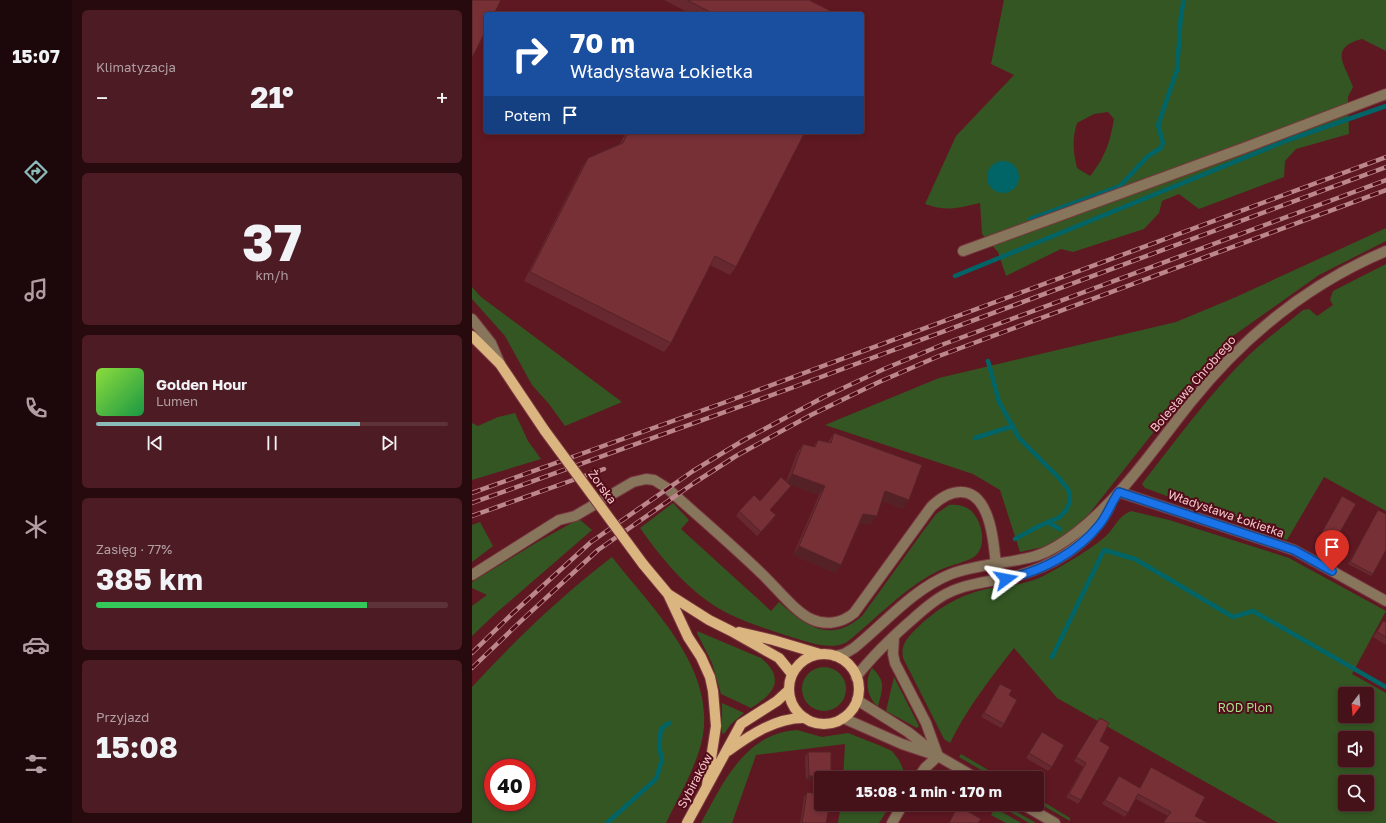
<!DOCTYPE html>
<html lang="pl">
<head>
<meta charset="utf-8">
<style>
	body { margin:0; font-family:"Golos Text",sans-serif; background:#4d1b23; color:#f1f3f6; height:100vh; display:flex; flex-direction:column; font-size:15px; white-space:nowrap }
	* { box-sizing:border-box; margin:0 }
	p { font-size:13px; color:#b09ea2 }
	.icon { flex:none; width:22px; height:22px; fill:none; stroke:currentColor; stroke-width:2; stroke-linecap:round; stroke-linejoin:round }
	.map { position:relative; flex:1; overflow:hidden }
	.side { display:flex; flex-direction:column; gap:10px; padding:10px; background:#260a0e; width:400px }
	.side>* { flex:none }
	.guide { position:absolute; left:12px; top:12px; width:380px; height:122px; border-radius:4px; box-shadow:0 2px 6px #0003,0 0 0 1px #5e3239; background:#1a4fa0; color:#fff; overflow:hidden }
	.needle { width:26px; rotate:196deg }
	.buttons { position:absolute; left:866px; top:687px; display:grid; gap:8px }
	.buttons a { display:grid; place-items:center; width:36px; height:36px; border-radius:4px; background:#46121a; box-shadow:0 2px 6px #0003,0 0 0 1px #5e3239; font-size:20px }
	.speed { position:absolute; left:12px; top:759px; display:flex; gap:8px; font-size:20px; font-weight:700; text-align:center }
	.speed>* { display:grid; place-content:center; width:52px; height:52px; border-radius:50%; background:#46121a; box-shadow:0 2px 6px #0003,0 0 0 1px #5e3239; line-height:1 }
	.speed .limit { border:6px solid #d22; background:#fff; color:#111 }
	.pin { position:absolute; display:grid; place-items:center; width:34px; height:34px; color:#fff; margin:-41px -17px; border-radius:50% 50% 50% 0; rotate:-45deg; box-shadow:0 0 4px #0007 }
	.pin .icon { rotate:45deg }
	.me { position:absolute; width:44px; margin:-22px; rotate:77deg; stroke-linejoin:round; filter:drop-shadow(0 0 3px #0008) }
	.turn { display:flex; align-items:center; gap:14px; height:84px; padding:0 20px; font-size:18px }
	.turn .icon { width:52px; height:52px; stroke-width:2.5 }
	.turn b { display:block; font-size:28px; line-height:34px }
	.then { display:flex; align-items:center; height:38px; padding:0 20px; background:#0003; gap:8px; font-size:15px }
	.big { font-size:30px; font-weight:700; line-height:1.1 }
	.side .tile { flex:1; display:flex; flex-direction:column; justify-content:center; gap:6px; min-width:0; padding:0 14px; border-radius:6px; background:#4d1b23 }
	.side .dial { align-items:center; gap:0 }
	.dial b { font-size:52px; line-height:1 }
	.song { display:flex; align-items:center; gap:12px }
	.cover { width:48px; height:48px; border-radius:6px; background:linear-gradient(135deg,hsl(90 70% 55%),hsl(140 70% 35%)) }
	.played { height:4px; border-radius:2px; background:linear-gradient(90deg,#8bbbb9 75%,#5e3239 75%) }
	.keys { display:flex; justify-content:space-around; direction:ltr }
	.heat { display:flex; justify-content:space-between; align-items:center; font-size:22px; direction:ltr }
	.charge { height:6px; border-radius:3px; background:linear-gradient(90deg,#34c759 77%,#5e3239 0) }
	.trip { position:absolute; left:342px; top:771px; width:230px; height:40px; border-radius:4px; background:#46121a; box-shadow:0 2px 6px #0003,0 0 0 1px #5e3239; font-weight:700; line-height:40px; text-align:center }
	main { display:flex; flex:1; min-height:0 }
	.tab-bar { display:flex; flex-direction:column; width:72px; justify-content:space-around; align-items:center; background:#1c070a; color:#b09ea2 }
	.tab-bar .icon { width:28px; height:28px }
	.tab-bar .selected { color:#8bbbb9 }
	.tab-bar b { font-size:18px; color:#f1f3f6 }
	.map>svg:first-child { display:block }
</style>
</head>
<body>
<main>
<nav class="tab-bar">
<b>15:07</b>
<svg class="icon selected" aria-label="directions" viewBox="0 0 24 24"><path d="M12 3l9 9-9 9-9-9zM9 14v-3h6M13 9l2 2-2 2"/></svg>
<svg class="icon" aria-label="music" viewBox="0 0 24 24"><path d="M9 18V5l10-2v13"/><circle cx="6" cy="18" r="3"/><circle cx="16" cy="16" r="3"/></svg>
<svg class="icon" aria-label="phone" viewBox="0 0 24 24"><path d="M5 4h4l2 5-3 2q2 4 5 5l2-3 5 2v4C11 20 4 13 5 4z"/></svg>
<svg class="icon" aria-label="climate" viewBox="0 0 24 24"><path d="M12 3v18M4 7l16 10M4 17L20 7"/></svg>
<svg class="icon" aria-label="car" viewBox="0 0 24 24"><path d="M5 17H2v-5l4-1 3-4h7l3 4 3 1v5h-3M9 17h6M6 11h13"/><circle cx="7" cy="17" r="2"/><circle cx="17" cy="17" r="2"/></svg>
<svg class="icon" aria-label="filters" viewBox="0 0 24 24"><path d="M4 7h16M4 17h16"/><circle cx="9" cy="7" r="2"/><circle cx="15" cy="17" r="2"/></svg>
</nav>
<section class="side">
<div class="tile"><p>Klimatyzacja</p>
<div class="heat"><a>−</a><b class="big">21°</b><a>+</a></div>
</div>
<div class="tile dial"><b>37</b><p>km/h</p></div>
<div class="tile">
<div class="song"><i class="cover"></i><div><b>Golden Hour</b><p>Lumen</p></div></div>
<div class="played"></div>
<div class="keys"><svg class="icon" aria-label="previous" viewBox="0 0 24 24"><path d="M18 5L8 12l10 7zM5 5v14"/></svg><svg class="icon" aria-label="pause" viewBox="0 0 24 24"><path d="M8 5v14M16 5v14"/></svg><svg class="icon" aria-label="next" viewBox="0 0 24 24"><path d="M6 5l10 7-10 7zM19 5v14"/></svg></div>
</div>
<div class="tile"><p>Zasięg · 77%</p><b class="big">385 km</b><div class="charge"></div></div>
<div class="tile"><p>Przyjazd</p><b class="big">15:08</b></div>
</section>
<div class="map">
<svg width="914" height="823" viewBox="0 0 914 823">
	<rect width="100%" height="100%" fill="#5e1822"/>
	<path fill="#345623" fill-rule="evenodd" d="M532,0H914V51L890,39C856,48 873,64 881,87L876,97L877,134L824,149L813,161L812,177L727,209L707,194L690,201L687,213L672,229L601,252L589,249L534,276L526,252L510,234L508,203C486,208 475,212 453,204L484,136L542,75L519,64ZM636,112L642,119C638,142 633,158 618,176L605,168C601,151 600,139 605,123L622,114Z
		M914,228V241L847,275L761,336L699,410L617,514L595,534L571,547L548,552L528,490L501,474L353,425L467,378L704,322L764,297Z
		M914,264V511L852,477L815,540L673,488L670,484L672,481C706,438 738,393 777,355C794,339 813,325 831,310L837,309L845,316L861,305L858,300L861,291Z
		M0,287L9,297L150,402L93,426L77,404L60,385L33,336L0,299Z
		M43,413L56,441L69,459L0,480V423L6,426L26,417Z
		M201,503L217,520L209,529L299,611L307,602C333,626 358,644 390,616L452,530L464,514L477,505C486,504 496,506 502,514C510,524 514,544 505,554C499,562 476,565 466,571C432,588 405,618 375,642C359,651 336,642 319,637C299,630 278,624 259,615C220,596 193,563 168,528Z
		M659,511L697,520L817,558L914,611L880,674L914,693V823H806L585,698L542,648C518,679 495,708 478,743L472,739L431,658C428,644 437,636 446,627C467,607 490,593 520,588C539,585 558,584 575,574C592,565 623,547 636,534C644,525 647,516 659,511ZM873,694H895V716H873ZM873,738H895V760H873ZM873,782H895V804H873Z
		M107,519L120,530L23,614L0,636V606L15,595L0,588V582L67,541Z
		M8,522L21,546L0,562V525Z
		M140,557C182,611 252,675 227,751C219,776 205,800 194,823H0V687C43,640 89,596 140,557ZM21,768H55V802H21Z
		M225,631L289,658C314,679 302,694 279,708L249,694L240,663L225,633Z
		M330 689a22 22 0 1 1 44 0a22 22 0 1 1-44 0Z
		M400,668C415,682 410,689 406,707C395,697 392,681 400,668Z
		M422,677L447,726L445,728L414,711Z
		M250,703L272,713L259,724L252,734L250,733Z
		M325,730L350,737L376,733L409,746L420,751L427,760L431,769V778H371L373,744L284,755L260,823H229C251,783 273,733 325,730Z
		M489,754L523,774L521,777L487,757Z
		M565,798L598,818V821L565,802Z
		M369,804H419L407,823H366Z
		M525,804H531L564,823H557Z
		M523,808L549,823H534L519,815Z"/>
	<path fill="#016567" d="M515 177a16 16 0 1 1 32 0a16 16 0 1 1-32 0Z"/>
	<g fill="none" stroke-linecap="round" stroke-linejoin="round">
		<path stroke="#016567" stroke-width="4.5" d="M558,219L648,186L676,156L689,148L691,143L686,125L705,70L709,14L712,0
			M483,276L816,140L914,106
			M516,361L527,402L547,438L588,479L597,491L598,500L595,509L588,517L565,527L543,539
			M503,438L541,426
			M577,523L588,529
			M580,657L632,550L663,559L761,617L781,611L914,687
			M135,823L184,779L190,760L187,746L189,729L197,723"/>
		<g stroke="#793840" stroke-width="12">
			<path id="minor" d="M491,251L772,148L914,94
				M0,319L19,343L28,364
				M647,492L822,550L914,601
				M0,575L87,520L103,516L161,482L174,479L182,480L195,488C227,517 260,545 290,574C304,587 322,611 339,619C354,626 370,623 382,613L459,507C467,499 476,492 489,492C522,492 523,557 525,580
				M422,636L421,654L423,663L454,723L466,756
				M363,656L372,654L382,648C413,623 441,589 479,574C506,564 533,564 560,557C576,553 591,543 604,533C650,497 683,447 719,402C772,336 836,284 914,251
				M384,677C402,654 420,637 442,618C452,609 463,599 476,593C494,584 515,582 535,578C578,569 618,545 638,506
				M385,700L436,732L466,756L504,778
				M371,718L430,744L460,754
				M446,778L453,768L466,756
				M550,804L583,823
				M420,823L431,804"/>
		</g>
		<g stroke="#793840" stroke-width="12">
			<path id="major" d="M0,336L28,364L73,431
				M171,564L196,594L237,620L259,631L307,658L320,674
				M196,594L216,637L229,657L238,677L241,691L244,726L235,785
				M267,632L301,640L348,654
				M317 689a35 35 0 1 1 70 0a35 35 0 1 1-70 0Z
				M256,751C278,735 305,717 333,718
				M215,823L269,724L305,701L317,690"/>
		</g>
		<use href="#minor" stroke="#88765c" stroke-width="10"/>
		<use href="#major" stroke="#dbb57f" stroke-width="10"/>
		<g stroke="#bc878b" stroke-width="4.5">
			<path id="rail" d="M0,493L251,403L914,157
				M0,503L322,387L914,167
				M0,516L132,469
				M0,653L41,613L119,542L221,471L272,440L352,397L412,369L472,344L914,180
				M0,668L49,621L126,550L222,483L264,456L339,415L407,382L467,356L914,190"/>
		</g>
		<use href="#rail" stroke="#520b19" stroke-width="3" stroke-dasharray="9" stroke-linecap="butt"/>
		<g stroke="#793840" stroke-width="12" stroke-linecap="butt">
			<path id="major-bridge" d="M73,431L171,564"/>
		</g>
		<use href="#major-bridge" stroke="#dbb57f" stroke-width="10"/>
	</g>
	<path fill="#67292f" d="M192,0H337L365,14H219Z
		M154,132H333L264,267L258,275L238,265L199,343L192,352L52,281L110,167L116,158L148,144Z
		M362,433L431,509L410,501L398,524L388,523L369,565L363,573L321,555L347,495L317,484L316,490L298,510L301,520L285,536L264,516L267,511L288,501L314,482L325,453L331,444L341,447L346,440L356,442Z
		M869,499L858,550L856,552L843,545Z
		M906,510L901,574L899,576L876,564Z
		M911,621L914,622V645L901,637Z
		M528,684L537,695L532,724L529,728L509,717Z
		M628,718V741L609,800L606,804L594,797L611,767L602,761Z
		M570,732L580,767L576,771L554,758Z
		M336,752L359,776L357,778H349L334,780L333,757Z
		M679,767L733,797L696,816L664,799L653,817L630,804L647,776L668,788Z
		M335,792L354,823H328L332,797Z"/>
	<path fill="#542226" d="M320,474L353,486L347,495L314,483Z
		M319,486L316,490L295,514L298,510Z
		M413,491L437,500L431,509L407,500Z
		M391,514L405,516L398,524L385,523Z
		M304,515L301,520L285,536L289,532Z
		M327,546L369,565L363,573L321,555Z
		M337,776H359L357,778H349V780H334Z"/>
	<path fill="#783037" stroke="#542226" d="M0,0H29L22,14H14V30L0,58Z
		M215,0H337L365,14H242Z
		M156,132H333L264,267L243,256L199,343L58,272L116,158L151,143Z
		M362,433L450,465L437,500L413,491L405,516L391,514L369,565L327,546L353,486L320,474L331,444L343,447L346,440L359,443Z
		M309,477L319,486L298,510L304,515L289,532L267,511L282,495L288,501Z
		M870,496L884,504L858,550L844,543Z
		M906,510L914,514V550L901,574L878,562Z
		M911,621L914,622V637L905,632Z
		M528,684L540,690L537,695L545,700L532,724L512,713Z
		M628,718L637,723L628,741L638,747L609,800L597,794L614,763L604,757Z
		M570,732L592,745L580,767L557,753Z
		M336,752H359V776H337Z
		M679,767L733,797L723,816L736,823H691L699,812L666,794L656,813L633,800L647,776L668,788Z
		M335,792L349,795V804H358L354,823H330Z
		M486,806L509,819L506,823H477Z"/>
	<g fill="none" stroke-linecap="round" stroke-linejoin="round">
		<g stroke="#114b97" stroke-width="10">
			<path id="route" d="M534,579C570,571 605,553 628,524C636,514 640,501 647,492L822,550L860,571"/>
		</g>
		<use href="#route" stroke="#1a73e8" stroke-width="7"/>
	</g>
	<g text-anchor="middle" stroke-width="4" stroke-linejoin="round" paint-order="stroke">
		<g font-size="12" fill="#f3c7c8" stroke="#520b19">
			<text transform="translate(721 384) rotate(-49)" y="4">Bolesława Chrobrego</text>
			<text transform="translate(130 487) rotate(54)" y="4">Żorska</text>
			<text transform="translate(754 514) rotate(19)" y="4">Władysława Łokietka</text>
			<text transform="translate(223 781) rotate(-62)" y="4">Sybiraków</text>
		</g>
		<g font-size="12" fill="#a4de89" stroke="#520b19">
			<text x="773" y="712">ROD Plon</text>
		</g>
	</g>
</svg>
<div class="buttons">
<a><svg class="needle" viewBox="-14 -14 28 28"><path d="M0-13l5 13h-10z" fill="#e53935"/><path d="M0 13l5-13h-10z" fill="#b09ea2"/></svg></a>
<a><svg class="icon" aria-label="sound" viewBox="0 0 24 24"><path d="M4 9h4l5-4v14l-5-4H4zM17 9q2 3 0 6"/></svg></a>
<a><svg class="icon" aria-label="search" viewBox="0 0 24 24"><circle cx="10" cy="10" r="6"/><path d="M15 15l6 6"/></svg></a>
</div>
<div class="speed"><div class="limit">40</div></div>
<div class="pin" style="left:860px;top:571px;background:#d93025"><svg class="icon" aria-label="arrive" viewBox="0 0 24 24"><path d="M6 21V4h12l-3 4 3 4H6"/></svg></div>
<svg class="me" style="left:534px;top:579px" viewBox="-20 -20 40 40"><path d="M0-17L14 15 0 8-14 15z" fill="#1a73e8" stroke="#fff" stroke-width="4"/></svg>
<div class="trip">15:08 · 1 min · 170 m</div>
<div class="guide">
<div class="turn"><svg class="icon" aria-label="right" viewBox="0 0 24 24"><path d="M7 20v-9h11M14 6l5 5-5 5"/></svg><div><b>70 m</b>Władysława Łokietka</div></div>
<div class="then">Potem<svg class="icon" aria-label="arrive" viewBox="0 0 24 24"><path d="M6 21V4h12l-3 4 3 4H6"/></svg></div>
</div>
</div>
</main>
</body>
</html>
